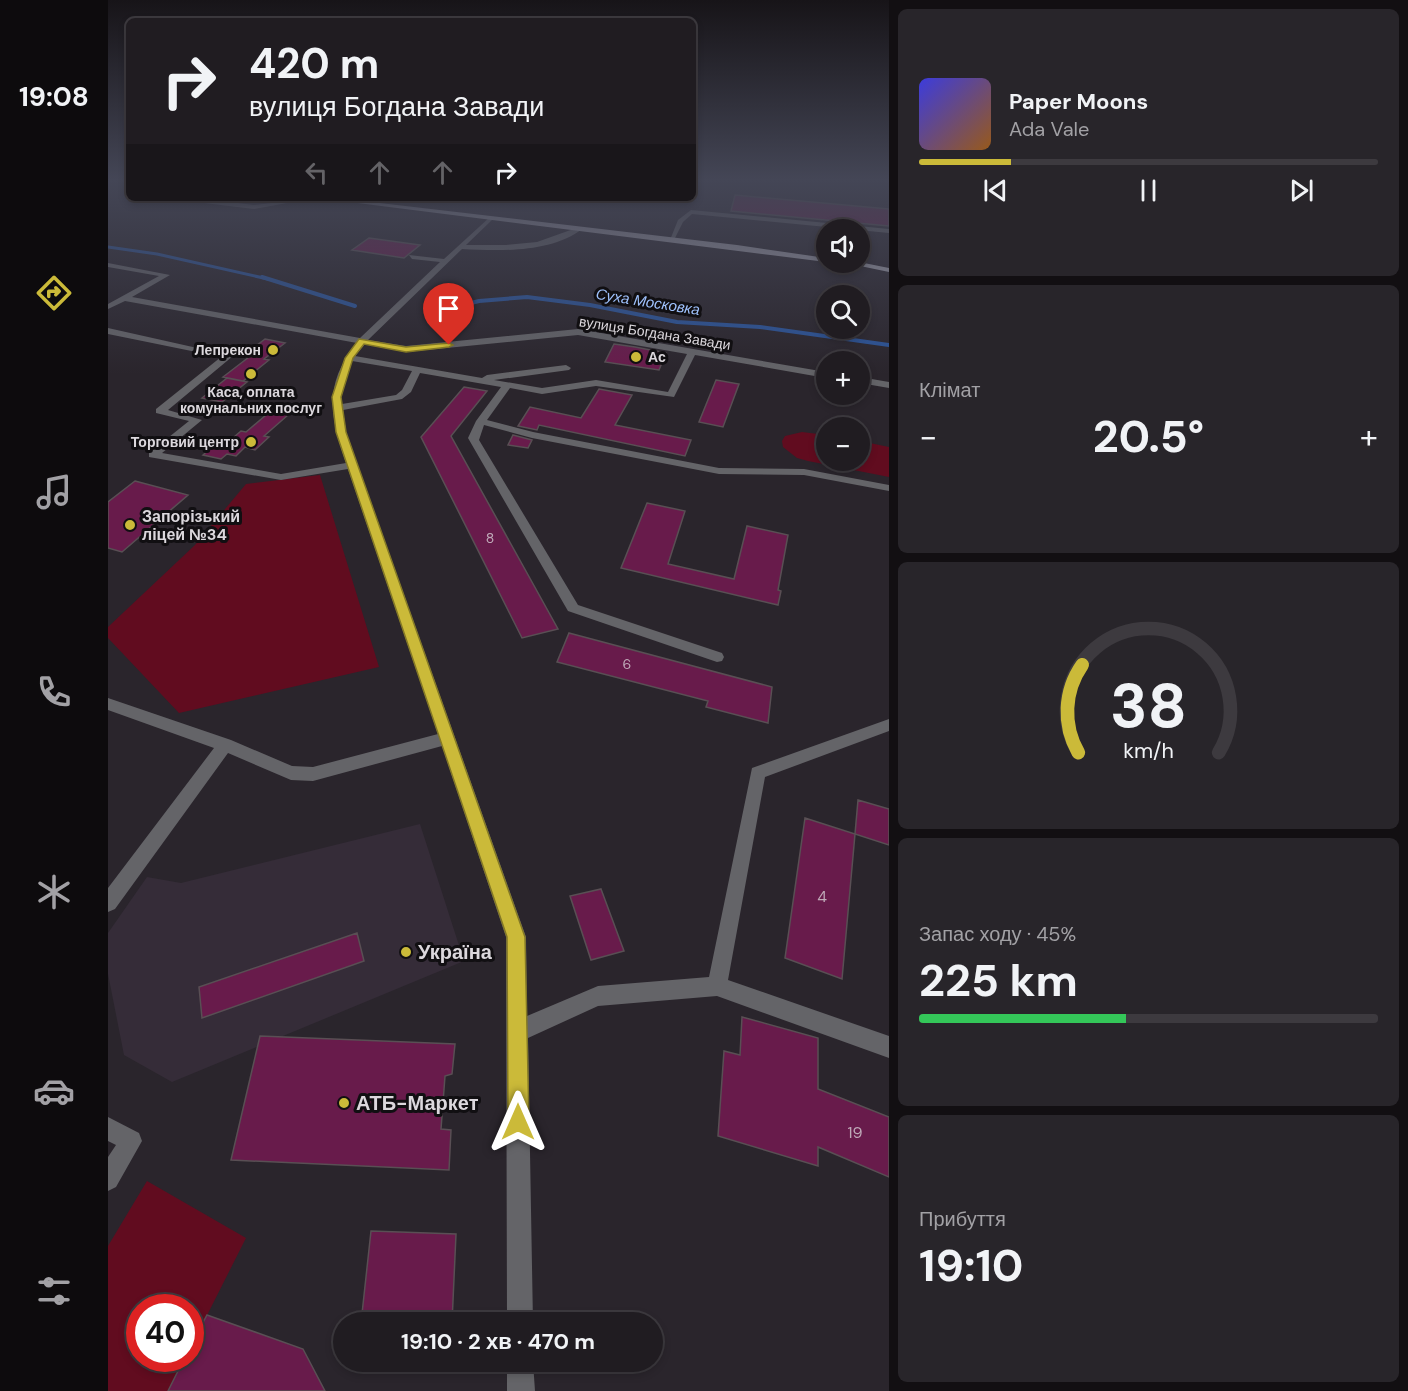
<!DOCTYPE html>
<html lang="uk">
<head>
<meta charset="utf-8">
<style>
	body { margin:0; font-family:"DM Sans",sans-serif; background:#28252a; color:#f1f3f6; height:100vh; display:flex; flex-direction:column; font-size:22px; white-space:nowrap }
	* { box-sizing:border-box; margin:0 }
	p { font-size:20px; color:#a2a1a5 }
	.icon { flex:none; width:33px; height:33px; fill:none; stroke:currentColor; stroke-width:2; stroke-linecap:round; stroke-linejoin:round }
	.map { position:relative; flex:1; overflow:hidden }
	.panel { display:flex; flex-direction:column; gap:9px; padding:9px; background:#120f12; width:519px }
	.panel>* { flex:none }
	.hud { position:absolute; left:18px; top:18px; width:570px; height:183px; border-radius:9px; box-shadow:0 3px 9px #0003,0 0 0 2px #3d3a3f; background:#201c21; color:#f1f3f6; overflow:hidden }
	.buttons { position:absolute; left:708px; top:219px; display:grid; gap:12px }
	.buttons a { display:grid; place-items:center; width:54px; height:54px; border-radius:50%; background:#201c21; box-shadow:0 3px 9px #0003,0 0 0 2px #3d3a3f; font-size:30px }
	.speed { position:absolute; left:18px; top:1294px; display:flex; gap:12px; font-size:30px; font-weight:700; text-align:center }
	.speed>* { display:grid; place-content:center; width:78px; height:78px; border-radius:50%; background:#201c21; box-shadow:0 3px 9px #0003,0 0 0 2px #3d3a3f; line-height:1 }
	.speed .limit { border:9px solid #d22; background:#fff; color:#111 }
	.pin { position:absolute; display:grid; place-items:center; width:51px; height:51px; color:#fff; margin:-62px -26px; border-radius:50% 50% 50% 0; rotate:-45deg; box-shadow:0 0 6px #0007 }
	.pin .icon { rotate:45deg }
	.me { position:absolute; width:66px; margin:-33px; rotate:0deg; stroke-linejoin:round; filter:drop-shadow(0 0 4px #0008) }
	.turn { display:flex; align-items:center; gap:21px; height:126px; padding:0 24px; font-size:27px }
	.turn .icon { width:78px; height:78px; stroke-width:2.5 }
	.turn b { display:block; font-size:42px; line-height:51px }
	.lanes { display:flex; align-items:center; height:57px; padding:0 24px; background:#0003; justify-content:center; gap:30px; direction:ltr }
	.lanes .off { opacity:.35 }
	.big { font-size:45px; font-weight:700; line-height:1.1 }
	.panel .tile { flex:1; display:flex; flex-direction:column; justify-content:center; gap:9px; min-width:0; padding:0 21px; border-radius:9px; background:#28252a }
	.panel .dial { align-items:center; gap:0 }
	.dial svg { height:156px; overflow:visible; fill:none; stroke:#3d3a3f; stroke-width:7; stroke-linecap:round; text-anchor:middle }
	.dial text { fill:#f1f3f6; stroke:none }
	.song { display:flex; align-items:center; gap:18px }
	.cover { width:72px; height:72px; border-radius:9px; background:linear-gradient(135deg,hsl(240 70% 55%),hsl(30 70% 35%)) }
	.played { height:6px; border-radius:3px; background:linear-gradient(90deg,#cbba39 20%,#3d3a3f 20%) }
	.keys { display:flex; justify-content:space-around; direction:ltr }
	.heat { display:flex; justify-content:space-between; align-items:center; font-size:33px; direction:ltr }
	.charge { height:9px; border-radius:4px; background:linear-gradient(90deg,#34c759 45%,#3d3a3f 0) }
	.trip { position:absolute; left:225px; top:1312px; width:330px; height:60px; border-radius:30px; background:#201c21; box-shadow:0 3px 9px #0003,0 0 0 2px #3d3a3f; font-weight:700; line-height:60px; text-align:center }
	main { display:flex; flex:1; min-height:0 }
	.menu { display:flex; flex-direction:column; width:108px; justify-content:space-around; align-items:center; background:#0d0b0d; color:#a2a1a5 }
	.menu .icon { width:42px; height:42px }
	.menu .current { color:#cbba39 }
	.menu b { font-size:27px; color:#f1f3f6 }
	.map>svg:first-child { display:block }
</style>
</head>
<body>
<main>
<nav class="menu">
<b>19:08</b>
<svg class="icon current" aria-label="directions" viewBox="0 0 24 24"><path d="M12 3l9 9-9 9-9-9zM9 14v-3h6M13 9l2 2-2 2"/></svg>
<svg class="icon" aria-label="music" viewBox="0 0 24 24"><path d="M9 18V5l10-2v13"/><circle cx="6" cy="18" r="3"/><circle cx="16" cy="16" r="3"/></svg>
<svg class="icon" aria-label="phone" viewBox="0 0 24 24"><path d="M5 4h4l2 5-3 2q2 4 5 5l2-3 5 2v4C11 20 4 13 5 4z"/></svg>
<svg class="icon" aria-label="climate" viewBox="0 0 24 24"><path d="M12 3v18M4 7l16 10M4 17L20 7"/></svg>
<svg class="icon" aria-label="car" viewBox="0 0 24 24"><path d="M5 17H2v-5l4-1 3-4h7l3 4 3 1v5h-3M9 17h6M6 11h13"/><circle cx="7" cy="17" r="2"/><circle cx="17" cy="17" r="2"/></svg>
<svg class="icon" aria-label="filters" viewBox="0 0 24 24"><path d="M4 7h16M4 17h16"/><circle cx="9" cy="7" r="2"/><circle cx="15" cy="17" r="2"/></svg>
</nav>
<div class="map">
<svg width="781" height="1391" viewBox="0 0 781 1391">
	<rect width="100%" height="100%" fill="#2a252c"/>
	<path fill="#352c38" d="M312,824L356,961L64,1082L16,1055L0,974V933L39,877L73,883Z"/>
	<path fill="#610c1f" d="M694,432L718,435V460H752V441L781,447V477L700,461L689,458L675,447L674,441L677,436Z
		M212,475L271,667L71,713L0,638V627L87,545L138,484Z
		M39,1181L138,1238L83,1347L82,1308H32V1359H76L60,1391H0V1246Z"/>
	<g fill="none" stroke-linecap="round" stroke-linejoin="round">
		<path stroke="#2b5499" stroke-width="3" d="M0,247L49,254L160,279"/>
		<path stroke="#2b5499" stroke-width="4" d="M154,277L247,306
			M331,311L371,301L419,297L482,305L569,322L652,327L781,345"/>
	</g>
	<path fill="#681b4b" stroke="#594f54" stroke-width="1.5" d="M627,195L781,209V226L623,211Z
		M261,238L312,245L296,258L244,250Z
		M157,339L177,343L156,359L161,360L135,381L115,377L141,357L135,356Z
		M506,344L527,347L558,353L551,370L497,362Z
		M119,378L139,382L114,402L94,398Z
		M608,380L631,384L615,427L591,422Z
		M356,387L379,391L343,436L450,629L414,638L313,437Z
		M491,389L524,395L507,425L583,440L577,456L431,425L429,430L410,426L422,407L473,418Z
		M171,404L180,415L156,436L161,437L147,450L137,447L128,456L119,454L113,459L95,455L111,441L119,443L133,431L138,432Z
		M405,435L424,440L420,448L400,445Z
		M27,481L80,495L14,552L0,548V502Z
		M539,503L577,511L560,564L626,579L639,526L680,535L670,590L673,591L670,605L513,568Z
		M461,633L664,687L660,723L598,707L600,701L449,662Z
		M750,800L781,809V845L747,834Z
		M697,818L747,834L734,979L677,958Z
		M493,889L516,951L483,960L462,896Z
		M249,933L256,961L94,1018L91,987Z
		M634,1017L710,1038V1089L781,1117V1177L710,1147V1166L610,1136L616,1051L632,1055Z
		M152,1036L347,1044L344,1074L337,1076L333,1129L343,1130L341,1170L123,1160Z
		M263,1231L348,1234L344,1323H253Z
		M99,1315L195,1349L217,1391H60L76,1359H82V1347Z"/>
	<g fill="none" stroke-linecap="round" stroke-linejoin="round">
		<path fill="#646468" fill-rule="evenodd" d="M91,198L146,205L207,198L146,209L96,203Z
			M583,210L781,229V233L584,214L575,222L566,240H562L570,220Z
			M382,217L384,220L358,245H398L429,242L471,227L474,229C443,253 392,251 354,249L260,340L298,346L470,329L718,372V378L587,355L566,397L488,386L434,394L402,388L379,420L425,432L611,468L696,469L781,485V491L696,475L611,474L424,438L376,425L371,440L470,605L614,653L616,657L614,661L609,662L460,611L360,438L368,421L393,387L312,373L303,392L294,399L235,410L238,432L418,937L419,1016L490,986L601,977L644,768L781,719V731L657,777L620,980L781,1036V1058L609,996L490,1006L420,1038L425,1323H399L398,937L334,746L205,781L183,780L120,753L7,909L0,912V888L106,748L0,710V698L123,740L184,766L205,767L330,734L240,469L173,480L41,457V453L81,421L48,413V409L113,357L0,334V328L125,356L60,410L94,420L54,453L173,474L238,463C222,416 215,384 249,343L17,301L0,309V304L51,276L0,267V263L62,275L24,297L252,338L332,262L304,259L301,255L336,259ZM470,335L579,354L560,392L488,380L434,388L386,380L461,370L463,368L458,365L379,375L374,378L247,356L257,344L298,352ZM244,361L304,371L294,390L288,395L234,404L233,397Z
			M752,377L781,382V388L752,383Z
			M0,1117L31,1133L34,1141L8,1187L0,1191V1157L8,1145L0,1141Z
			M399,1362H425L427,1391H399Z"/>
		<path fill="#a1a0aa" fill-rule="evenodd" d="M210,198H229L629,245L718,258V262Z
			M733,262H751L781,268V272Z"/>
	</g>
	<linearGradient id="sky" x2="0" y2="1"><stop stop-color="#171418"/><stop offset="0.48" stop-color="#444656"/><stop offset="1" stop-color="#444656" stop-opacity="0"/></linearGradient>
	<rect width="781" height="374" fill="url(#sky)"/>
	<path fill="#cbba39" stroke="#847925" stroke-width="1.5" d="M251,339L298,347L341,343L345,345L341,347L298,352L256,344L245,358L233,397L238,432L417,937L421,1122L418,1129L410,1132L403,1129L400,1122L399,937L228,432L224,397L237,358Z"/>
	<g fill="#cbba39" stroke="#110f12" stroke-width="2">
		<circle cx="165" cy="350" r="6"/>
		<circle cx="528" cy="357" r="6"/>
		<circle cx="143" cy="374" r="6"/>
		<circle cx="143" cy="442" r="6"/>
		<circle cx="22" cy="525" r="6"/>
		<circle cx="298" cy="952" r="6"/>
		<circle cx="236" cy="1103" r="6"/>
	</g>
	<g text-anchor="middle" stroke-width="6" stroke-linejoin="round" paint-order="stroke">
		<g font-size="14" fill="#dcd8dd" stroke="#110f12">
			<text transform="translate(547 333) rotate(9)" y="5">вулиця Богдана Завади</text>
		</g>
		<g font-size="14" font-weight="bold" fill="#dcd8dd" stroke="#110f12" text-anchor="end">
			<text x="153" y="355">Лепрекон</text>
			<text x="540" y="362" text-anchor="start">Ас</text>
			<text x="143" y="397" text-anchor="middle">Каса, оплата<tspan x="143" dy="16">комунальних послуг</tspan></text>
			<text x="131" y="447">Торговий центр</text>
		</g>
		<g font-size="14" fill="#bfa9b8">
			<text x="382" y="543">8</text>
			<text x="519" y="669">6</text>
		</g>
		<g font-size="15" font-style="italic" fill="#9fc2fd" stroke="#110f12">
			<text transform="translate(540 302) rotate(9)" y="5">Суха Московка</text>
		</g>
		<g font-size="16" font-weight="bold" fill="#dcd8dd" stroke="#110f12" text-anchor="start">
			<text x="34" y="522">Запорізький<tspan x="34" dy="18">ліцей №34</tspan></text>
		</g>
		<g font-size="16" fill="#bfa9b8">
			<text x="714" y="902">4</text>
			<text x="747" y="1138">19</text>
		</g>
		<g font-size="20" font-weight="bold" fill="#dcd8dd" stroke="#110f12" text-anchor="start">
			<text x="310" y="959">Україна</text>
			<text x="248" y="1110">АТБ-Маркет</text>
		</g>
	</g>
</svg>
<div class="buttons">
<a><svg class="icon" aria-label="sound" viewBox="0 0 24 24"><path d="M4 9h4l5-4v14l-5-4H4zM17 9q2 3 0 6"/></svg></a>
<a><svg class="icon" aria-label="search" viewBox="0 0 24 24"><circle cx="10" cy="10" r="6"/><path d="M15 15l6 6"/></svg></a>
<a>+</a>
<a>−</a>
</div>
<div class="speed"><div class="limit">40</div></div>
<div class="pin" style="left:341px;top:345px;background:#d93025"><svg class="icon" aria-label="arrive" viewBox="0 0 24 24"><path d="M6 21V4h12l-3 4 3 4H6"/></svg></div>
<svg class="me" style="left:410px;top:1122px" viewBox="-20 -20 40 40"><path d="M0-17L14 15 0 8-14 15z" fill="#cbba39" stroke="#fff" stroke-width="4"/></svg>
<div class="trip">19:10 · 2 хв · 470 m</div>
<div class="hud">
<div class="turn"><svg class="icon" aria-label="right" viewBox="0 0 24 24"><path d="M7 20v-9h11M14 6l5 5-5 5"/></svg><div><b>420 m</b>вулиця Богдана Завади</div></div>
<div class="lanes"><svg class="icon off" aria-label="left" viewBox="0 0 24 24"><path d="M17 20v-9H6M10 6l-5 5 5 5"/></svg><svg class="icon off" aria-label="ahead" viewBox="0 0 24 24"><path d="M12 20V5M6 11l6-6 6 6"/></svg><svg class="icon off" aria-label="ahead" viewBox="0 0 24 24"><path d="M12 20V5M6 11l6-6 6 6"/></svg><svg class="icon" aria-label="right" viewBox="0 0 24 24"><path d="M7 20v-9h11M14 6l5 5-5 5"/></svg></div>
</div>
</div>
<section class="panel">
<div class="tile">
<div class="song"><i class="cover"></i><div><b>Paper Moons</b><p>Ada Vale</p></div></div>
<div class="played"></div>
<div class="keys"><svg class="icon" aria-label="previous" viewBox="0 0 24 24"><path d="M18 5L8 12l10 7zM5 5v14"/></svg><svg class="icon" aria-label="pause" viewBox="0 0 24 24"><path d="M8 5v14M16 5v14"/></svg><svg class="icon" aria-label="next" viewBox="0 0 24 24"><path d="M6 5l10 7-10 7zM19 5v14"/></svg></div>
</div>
<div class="tile"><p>Клімат</p>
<div class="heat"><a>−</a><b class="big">20.5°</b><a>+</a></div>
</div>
<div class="tile dial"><svg viewBox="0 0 100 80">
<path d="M14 69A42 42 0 1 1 86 69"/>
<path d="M14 69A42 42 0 0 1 16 24" stroke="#cbba39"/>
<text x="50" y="56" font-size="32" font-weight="700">38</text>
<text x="50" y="72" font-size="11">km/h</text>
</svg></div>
<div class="tile"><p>Запас ходу · 45%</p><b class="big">225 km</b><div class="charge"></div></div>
<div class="tile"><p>Прибуття</p><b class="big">19:10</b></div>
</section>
</main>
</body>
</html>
